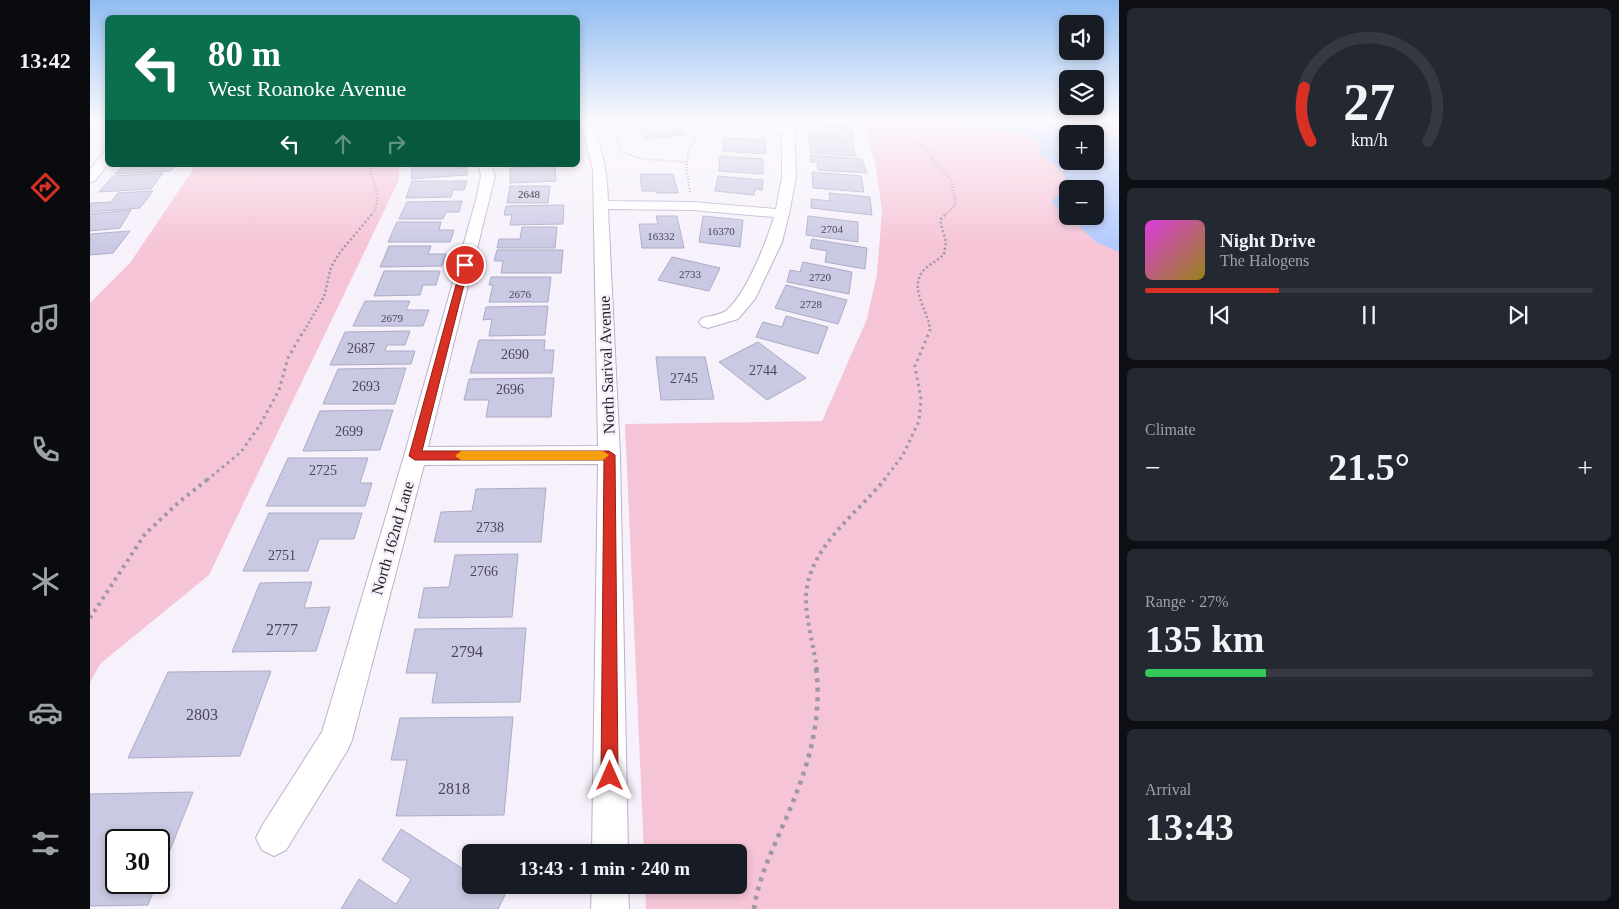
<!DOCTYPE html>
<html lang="en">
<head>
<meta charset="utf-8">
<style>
	body { margin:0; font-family:"Times New Roman",serif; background:#242831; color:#f1f3f6; height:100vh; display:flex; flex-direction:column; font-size:19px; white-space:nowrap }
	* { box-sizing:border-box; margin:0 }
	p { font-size:16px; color:#9ea1a6 }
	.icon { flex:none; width:28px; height:28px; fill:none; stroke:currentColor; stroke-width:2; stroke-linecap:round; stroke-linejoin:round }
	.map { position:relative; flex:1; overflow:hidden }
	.drawer { display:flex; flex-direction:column; gap:8px; padding:8px; background:#0d0f14; width:500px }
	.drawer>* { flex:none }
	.banner { position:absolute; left:15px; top:15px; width:475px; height:152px; border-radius:8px; box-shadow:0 2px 8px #0003; background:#0b6e4f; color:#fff; overflow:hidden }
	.fabs { position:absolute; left:969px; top:15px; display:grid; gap:10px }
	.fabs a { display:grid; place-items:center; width:45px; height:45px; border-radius:8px; background:#171b24; box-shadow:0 2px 8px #0003; font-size:25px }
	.speed { position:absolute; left:15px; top:829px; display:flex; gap:10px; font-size:25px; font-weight:700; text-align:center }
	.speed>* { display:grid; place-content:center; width:65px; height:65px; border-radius:50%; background:#171b24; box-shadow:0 2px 8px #0003; line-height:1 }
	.speed .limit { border:2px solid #111; border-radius:8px; background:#fff; color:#111 }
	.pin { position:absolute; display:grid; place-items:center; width:42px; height:42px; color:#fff; margin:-21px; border:2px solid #fff; border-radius:50%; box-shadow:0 1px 5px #0007 }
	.me { position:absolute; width:55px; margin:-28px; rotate:0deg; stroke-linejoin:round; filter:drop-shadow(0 0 4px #0008) }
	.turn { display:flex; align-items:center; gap:18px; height:105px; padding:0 20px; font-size:22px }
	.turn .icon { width:65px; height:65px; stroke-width:2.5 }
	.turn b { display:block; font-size:35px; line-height:42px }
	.lanes { display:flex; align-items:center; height:48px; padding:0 20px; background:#0003; justify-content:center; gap:25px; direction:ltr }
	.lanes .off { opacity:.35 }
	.big { font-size:38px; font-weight:600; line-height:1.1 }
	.drawer .card { flex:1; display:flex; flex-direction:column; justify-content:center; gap:8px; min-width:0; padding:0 18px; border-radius:8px; background:#242831 }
	.drawer .dial { align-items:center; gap:0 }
	.dial svg { height:130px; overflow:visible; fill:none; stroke:#363941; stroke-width:7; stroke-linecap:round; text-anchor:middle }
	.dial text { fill:#f1f3f6; stroke:none }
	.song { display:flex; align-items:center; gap:15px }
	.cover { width:60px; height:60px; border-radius:8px; background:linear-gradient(135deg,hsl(300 70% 55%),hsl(50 70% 35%)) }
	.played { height:5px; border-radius:2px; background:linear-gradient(90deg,#d93025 30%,#363941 30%) }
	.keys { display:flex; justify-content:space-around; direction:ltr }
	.heat { display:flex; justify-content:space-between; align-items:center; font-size:28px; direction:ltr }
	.charge { height:8px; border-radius:4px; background:linear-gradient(90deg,#34c759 27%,#363941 0) }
	.trip { position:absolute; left:372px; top:844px; width:285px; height:50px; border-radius:8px; background:#171b24; box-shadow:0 2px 8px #0003; font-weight:600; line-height:50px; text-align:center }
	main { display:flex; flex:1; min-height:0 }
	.menu { display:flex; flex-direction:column; width:90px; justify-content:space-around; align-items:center; background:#090b0e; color:#9ea1a6 }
	.menu .icon { width:35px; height:35px }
	.menu .active { color:#d93025 }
	.menu b { font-size:22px; color:#f1f3f6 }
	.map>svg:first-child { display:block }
</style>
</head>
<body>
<main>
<nav class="menu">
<b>13:42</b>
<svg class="icon active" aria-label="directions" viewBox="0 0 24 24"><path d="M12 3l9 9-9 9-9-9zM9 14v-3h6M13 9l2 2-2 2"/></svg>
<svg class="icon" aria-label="music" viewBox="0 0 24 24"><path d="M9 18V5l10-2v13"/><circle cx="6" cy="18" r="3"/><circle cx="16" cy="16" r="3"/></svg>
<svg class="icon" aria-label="phone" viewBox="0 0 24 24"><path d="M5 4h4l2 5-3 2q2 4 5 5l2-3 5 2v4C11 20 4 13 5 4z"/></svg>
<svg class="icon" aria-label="climate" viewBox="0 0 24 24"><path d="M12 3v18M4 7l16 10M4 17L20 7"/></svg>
<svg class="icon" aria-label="car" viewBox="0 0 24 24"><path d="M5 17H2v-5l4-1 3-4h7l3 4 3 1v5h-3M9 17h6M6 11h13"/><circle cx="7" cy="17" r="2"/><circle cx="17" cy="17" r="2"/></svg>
<svg class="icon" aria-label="filters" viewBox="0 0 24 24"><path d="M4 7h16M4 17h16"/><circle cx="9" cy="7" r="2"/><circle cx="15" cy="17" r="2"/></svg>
</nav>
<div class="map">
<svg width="1029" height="909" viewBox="0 0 1029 909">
	<rect width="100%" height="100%" fill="#f7f1fb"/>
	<path fill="#f6c4d7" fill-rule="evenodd" d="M774,121H1029V909H556L555,885H649V852H554L535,424L732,421L777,319L787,274L792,210L785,163ZM978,134H1005V161H978ZM978,189H1005V216H978Z
		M106,165H309V180L119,575L10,664L0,683V303L40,263Z"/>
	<path fill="#b0c9ff" d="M867,121H949L972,129L1001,134H978V161H1005V134L1029,136V252L1006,242L978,216H1005V189H978L977,216L969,211L962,202C964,197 969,195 972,191C985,174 962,163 951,155L949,153L952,147C944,129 906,131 890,129C882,128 874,124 867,121Z"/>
	<path fill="#cac9e4" stroke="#acabc5" d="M718,121H755L756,123H761L762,127L719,124Z
		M585,123L596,135L556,139L546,127Z
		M719,126L761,128L765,141L719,138Z
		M634,138L675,140L676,154L633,151Z
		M719,140L762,143L766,156L721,153Z
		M720,155L772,159L777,173L728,170L727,162H721Z
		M630,156L673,159V174L629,171Z
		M38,165H85L81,171L25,174L32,167Z
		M322,165H368V168L377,167V175L321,179Z
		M465,166L466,181L420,183V168Z
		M722,172L771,176L774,192L723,188Z
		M73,173L61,189L9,192L23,176Z
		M550,174H583L588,193H566V191H552Z
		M628,176L673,180L672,190L665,189L664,195L625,191Z
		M322,181H377L374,190H363L361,197L316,198Z
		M420,186H460L458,203H417Z
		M63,191L50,208L0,212L1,203L21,202L28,193Z
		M739,193L780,197L782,215L721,208V199L740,201Z
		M372,201L369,212H356L353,219H309L317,202Z
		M474,205L473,224L420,225L422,215H414L416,206Z
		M41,210L30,228L0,231V214Z
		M566,216H587L594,248H552L549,224H568Z
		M613,216L653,220L650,247L609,242Z
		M718,216L768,222V242L716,235Z
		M307,222H351L349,230H364L360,242H298Z
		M432,227H467L465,248H407L409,239H430Z
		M40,231L23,253L0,255V234Z
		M722,239L777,248L775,269L735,262L737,251L720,248Z
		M299,246H341L338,254H356L352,266L290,267Z
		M407,250H473L471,273H411L413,261H404Z
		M582,257L630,268L619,291L568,280Z
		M713,262L762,272L759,294L697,282L700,270L710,272Z
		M294,271H350L346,285H333L330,295L284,296Z
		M401,277H461L458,302H399L403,285H399Z
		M696,285L757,300L748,324L685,308Z
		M275,301H320L316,310H339L333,326H263Z
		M458,306L455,335L399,336L402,319L393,320L396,307Z
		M696,316L738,327L728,354L666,337L673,322L692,327Z
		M320,331L315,345H297L295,351H325L321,364L240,365L255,332Z
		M389,340H455L454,350H464L462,373H380Z
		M668,342L716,378L677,400L629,362Z
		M566,357H615L624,399L571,400Z
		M316,368L305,404H233L248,369Z
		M464,378L461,417H396L399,400H374L379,379Z
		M303,410L290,450L213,451L230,411Z
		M198,458H278L270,483H282L275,506H176Z
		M456,488L451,542H344L351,512L382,511L386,489Z
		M179,513H272L264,539H229L218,571H153Z
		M428,554L422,617L328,618L334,588L359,587L365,555Z
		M222,582L214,608L240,607L226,651L142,652L170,583Z
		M436,628L430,702L342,703L347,673H316L325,629Z
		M181,671L150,756L38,758L78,672Z
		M423,717L414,815L306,816L317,760H301L310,718Z
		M103,792L69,878V840H26V882H67L58,905L0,906V794Z
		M311,829L381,874V885H399L415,895L408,909H251L269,879L306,904L321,879L292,860Z"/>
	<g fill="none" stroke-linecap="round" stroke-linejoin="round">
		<g stroke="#beb1ca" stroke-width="2">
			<path id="minor" d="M488,121H499C513,149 517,169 518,201L602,202L686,209L692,177V133L644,129L620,130L614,127C624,117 677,125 692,126V121H704L706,177L699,214L692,242L665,299L648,319L618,328L612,326L609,322L612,318C619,316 631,315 637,310C657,292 676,243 684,217L602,210L518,209L530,455L538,852H502L508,464L334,465L262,740L257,751L196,850L184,856L172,850L166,838L172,826L232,732L314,456L386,200L391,176L389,165H401L405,176L338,447L508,446L503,169L495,137Z
				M18,151V164L5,181L0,182V169L14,152Z
				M502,885H538L539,909H501Z"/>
		</g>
		<path stroke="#9e98a2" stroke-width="2" stroke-dasharray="1 2" stroke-linecap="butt" d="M520,121L532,152L553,159L596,162
			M811,121L808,126L815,136L838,151L845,163L861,179L866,204L856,214
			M280,165C281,181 294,200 282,214
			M600,192C597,170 592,153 608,136"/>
		<path stroke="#9e98a2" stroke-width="2.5" stroke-dasharray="2 2.5" stroke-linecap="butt" d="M214,331L234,297L241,267L251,251L283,213
			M840,331C840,313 818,289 833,271C839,264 848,261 854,254L856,242L850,220L857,213"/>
		<path stroke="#9e98a2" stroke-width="3" stroke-dasharray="2.5 4" stroke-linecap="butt" d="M117,480L151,452L170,425L189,390L198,358L214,330
			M794,480L813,455L829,421L831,399L825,366L840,330"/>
		<path stroke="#9e98a2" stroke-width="4" stroke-dasharray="3 4.5" stroke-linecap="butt" d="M0,618L55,534L88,503L118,479
			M727,670C724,646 716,622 716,598C717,548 767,514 795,479"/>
		<path stroke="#9e98a2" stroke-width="4.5" stroke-dasharray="4 5.5" stroke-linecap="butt" d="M664,909C668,879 682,851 694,823C716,773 733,724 726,668"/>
		<use href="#minor" fill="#fff" fill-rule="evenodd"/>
	</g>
	<linearGradient id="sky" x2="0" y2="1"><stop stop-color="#91bcf1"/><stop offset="0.49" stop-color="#fbf9fd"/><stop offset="1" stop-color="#fbf9fd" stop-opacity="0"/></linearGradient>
	<rect width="1029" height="248" fill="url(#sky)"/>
	<path fill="#d93025" stroke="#8d1f18" d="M372,263L379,265L332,451H519L525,455L528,776L526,782L520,784L514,782L511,776L514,460H325L319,456Z"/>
	<path fill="#f59e0b" d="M371,451H513L519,455L513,460H371L365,456Z"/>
	<g text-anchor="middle" stroke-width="5" stroke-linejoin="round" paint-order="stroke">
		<g font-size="11" fill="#4b4756">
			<text x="439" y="198">2648</text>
			<text x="742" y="233">2704</text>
			<text x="631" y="235">16370</text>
			<text x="571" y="240">16332</text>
			<text x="600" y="278">2733</text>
			<text x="730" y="281">2720</text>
			<text x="430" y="298">2676</text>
			<text x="721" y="308">2728</text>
			<text x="302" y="322">2679</text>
		</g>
		<g font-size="14" fill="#4b4756">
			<text x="271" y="353">2687</text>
			<text x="425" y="359">2690</text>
			<text x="673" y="375">2744</text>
			<text x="594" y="383">2745</text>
			<text x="276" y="391">2693</text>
			<text x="420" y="394">2696</text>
			<text x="259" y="436">2699</text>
			<text x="233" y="475">2725</text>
			<text x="400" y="532">2738</text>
			<text x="192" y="560">2751</text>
			<text x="394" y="576">2766</text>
		</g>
		<g font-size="16" fill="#211c26" stroke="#f7f1fb">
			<text transform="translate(516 365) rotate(-92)" y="6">North Sarival Avenue</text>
			<text transform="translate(302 538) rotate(-74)" y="6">North 162nd Lane</text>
		</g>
		<g font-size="16" fill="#4b4756">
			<text x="192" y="635">2777</text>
			<text x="377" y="657">2794</text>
			<text x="112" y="720">2803</text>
			<text x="364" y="794">2818</text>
		</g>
	</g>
</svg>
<div class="fabs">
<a><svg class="icon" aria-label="sound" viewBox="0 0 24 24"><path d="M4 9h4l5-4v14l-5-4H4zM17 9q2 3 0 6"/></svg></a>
<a><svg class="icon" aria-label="layers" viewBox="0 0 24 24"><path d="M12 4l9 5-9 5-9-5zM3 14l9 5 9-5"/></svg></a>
<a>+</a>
<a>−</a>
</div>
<div class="speed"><div class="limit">30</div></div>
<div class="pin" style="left:375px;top:265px;background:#d93025"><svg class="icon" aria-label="arrive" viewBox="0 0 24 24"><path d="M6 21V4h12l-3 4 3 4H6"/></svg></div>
<svg class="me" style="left:520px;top:776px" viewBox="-20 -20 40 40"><path d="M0-17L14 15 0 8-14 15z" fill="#d93025" stroke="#fff" stroke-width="4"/></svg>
<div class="trip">13:43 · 1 min · 240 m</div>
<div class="banner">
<div class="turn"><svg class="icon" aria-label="left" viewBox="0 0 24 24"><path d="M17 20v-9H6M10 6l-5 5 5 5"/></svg><div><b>80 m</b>West Roanoke Avenue</div></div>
<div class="lanes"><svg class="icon" aria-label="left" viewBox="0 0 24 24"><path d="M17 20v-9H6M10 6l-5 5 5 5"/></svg><svg class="icon off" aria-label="ahead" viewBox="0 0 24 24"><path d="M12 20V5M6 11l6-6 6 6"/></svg><svg class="icon off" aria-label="right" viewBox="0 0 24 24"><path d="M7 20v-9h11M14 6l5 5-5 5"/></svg></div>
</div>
</div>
<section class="drawer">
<div class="card dial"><svg viewBox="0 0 100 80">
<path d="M14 69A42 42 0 1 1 86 69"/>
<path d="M14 69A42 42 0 0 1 10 36" stroke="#d93025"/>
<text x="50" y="56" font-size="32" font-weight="700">27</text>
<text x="50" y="72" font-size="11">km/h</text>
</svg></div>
<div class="card">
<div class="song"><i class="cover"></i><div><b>Night Drive</b><p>The Halogens</p></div></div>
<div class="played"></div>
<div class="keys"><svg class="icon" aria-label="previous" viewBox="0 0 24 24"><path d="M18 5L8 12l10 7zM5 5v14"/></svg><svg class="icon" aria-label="pause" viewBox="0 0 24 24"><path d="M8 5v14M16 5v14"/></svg><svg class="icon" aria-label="next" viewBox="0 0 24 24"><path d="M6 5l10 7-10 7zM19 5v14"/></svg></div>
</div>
<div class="card"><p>Climate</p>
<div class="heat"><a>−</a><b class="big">21.5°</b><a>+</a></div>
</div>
<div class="card"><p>Range · 27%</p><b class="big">135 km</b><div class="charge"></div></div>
<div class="card"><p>Arrival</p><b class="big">13:43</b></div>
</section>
</main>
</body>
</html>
